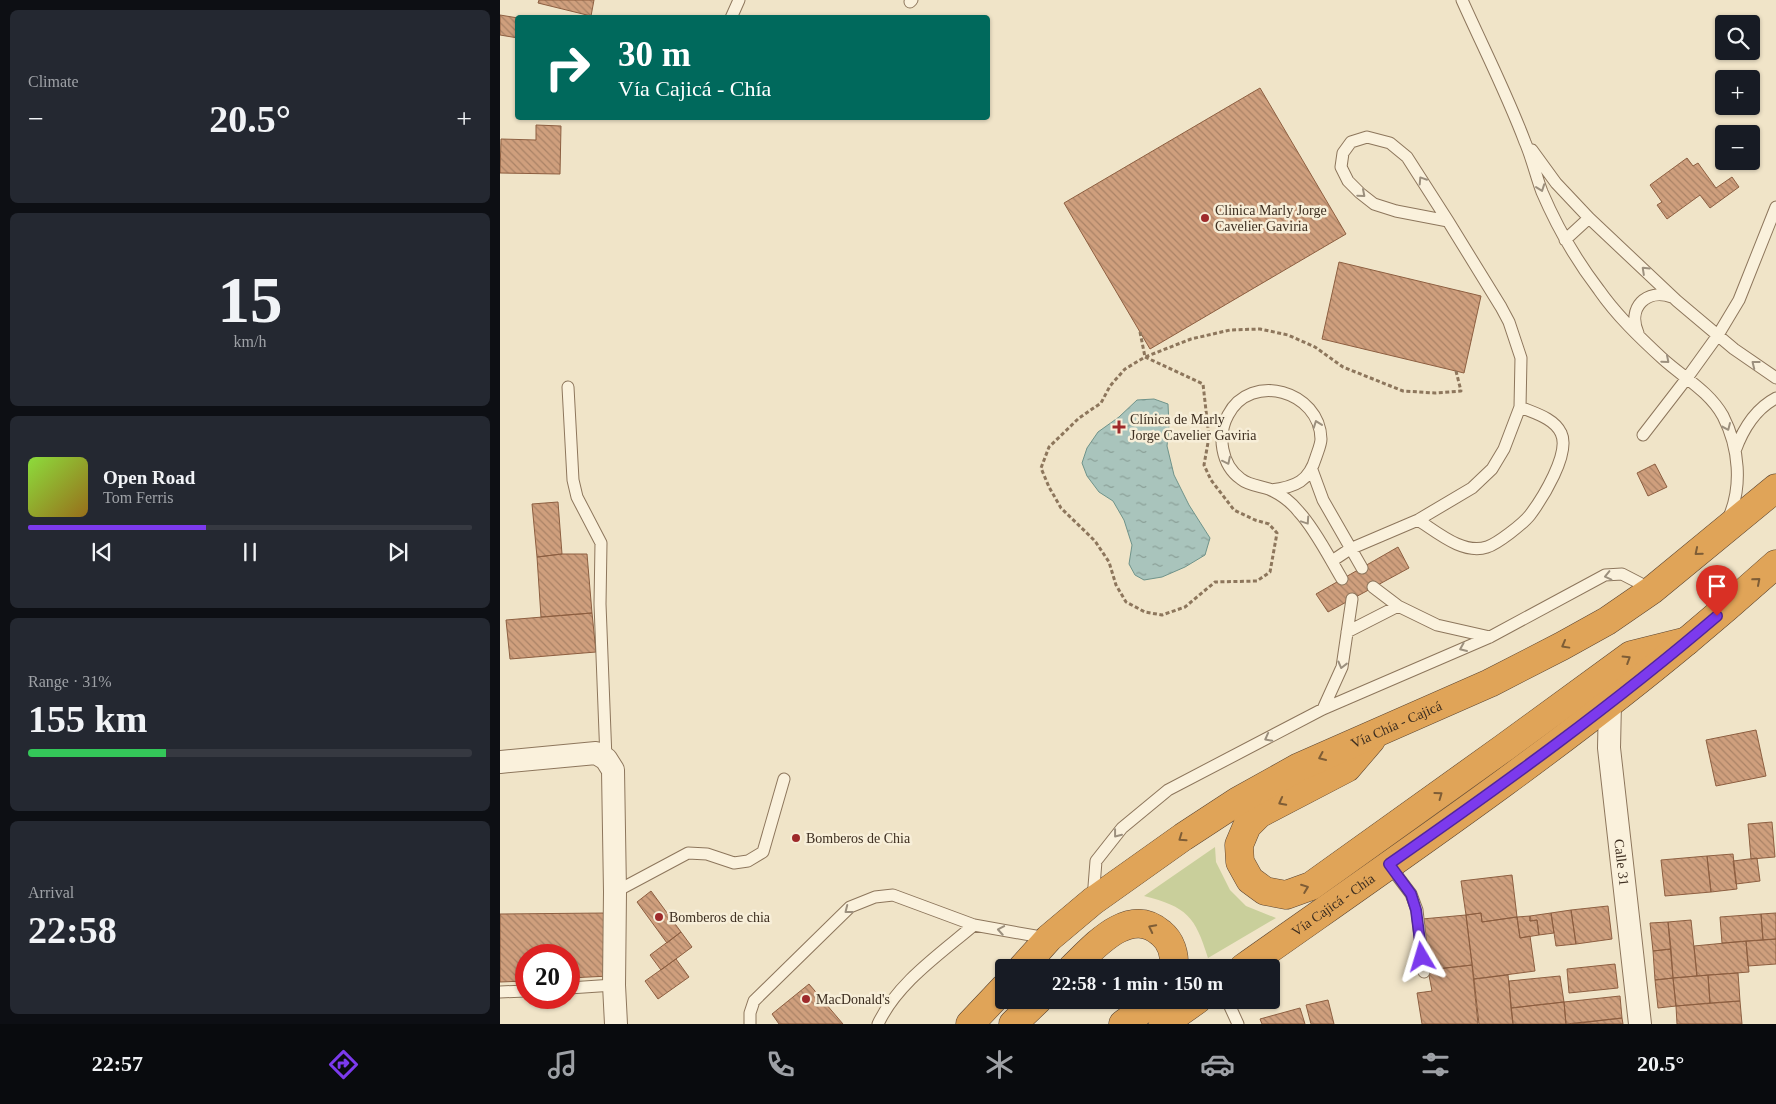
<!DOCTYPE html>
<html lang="en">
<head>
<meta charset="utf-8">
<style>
	body { margin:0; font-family:"Times New Roman",serif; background:#242831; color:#f1f3f6; height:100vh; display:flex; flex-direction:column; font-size:19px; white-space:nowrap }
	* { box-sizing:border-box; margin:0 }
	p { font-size:16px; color:#9ea1a6 }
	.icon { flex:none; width:28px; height:28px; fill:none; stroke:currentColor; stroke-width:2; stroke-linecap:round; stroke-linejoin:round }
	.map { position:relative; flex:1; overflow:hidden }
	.drawer { display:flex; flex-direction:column; gap:10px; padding:10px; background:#0d0f14; width:500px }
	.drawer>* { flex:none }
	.guide { position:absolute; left:15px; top:15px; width:475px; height:105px; border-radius:5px; box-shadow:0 1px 4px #0004; background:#00695c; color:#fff; overflow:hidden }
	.buttons { position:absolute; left:1215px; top:15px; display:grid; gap:10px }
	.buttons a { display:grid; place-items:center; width:45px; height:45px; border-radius:5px; background:#171b24; box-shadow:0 1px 4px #0004; font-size:25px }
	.speed { position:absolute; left:15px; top:944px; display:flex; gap:10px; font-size:25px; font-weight:700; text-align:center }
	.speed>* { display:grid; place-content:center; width:65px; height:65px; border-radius:50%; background:#171b24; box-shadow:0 1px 4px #0004; line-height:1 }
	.speed .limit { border:8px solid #d22; background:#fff; color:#111 }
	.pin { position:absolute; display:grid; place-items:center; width:42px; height:42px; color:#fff; margin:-51px -21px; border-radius:50% 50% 50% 0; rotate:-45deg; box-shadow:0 0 5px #0007 }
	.pin .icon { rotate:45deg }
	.me { position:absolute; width:55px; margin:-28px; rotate:353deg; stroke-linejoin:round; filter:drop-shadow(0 0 4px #0008) }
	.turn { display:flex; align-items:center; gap:18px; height:105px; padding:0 20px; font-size:22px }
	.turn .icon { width:65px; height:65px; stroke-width:2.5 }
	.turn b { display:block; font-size:35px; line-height:42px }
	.big { font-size:38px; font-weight:600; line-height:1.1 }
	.drawer .tile { flex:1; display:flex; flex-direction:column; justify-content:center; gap:8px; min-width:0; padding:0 18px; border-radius:8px; background:#242831 }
	.drawer .dial { align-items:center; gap:0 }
	.dial b { font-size:65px; line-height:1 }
	.song { display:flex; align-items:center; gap:15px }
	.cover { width:60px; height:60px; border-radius:8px; background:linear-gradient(135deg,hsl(90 70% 55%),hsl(40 70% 35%)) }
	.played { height:5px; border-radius:2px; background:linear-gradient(90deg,#7c3aed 40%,#363941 40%) }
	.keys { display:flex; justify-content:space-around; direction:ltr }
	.heat { display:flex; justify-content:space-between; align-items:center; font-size:28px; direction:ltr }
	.charge { height:8px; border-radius:4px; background:linear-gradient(90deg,#34c759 31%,#363941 0) }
	.trip { position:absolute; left:495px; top:959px; width:285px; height:50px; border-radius:5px; background:#171b24; box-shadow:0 1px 4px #0004; font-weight:600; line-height:50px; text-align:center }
	.tabs { display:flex; height:80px; justify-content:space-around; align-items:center; background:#090b0e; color:#9ea1a6 }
	.tabs .icon { width:35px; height:35px }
	.tabs .current { color:#7c3aed }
	.tabs b { font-size:22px; color:#f1f3f6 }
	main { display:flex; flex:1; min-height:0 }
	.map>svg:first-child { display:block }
</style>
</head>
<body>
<main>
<section class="drawer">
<div class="tile"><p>Climate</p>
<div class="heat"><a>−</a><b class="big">20.5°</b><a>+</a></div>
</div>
<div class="tile dial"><b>15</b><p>km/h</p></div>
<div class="tile">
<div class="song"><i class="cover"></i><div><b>Open Road</b><p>Tom Ferris</p></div></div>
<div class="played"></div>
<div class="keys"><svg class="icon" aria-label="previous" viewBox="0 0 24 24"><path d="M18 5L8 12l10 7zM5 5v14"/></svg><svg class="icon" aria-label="pause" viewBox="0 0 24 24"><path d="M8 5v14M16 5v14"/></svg><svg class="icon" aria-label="next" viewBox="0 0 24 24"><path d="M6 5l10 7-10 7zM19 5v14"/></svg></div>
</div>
<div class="tile"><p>Range · 31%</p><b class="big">155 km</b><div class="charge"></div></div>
<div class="tile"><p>Arrival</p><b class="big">22:58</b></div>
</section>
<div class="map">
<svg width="1276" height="1024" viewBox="0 0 1276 1024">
	<defs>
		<pattern id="water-ripples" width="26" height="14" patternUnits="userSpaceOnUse" patternTransform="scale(1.25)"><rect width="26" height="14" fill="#a9c4bc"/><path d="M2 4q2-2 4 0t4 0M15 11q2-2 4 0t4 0" fill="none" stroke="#8ba098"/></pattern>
		<pattern id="building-back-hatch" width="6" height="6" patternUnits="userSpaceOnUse" patternTransform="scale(1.25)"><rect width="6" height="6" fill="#cf9f7d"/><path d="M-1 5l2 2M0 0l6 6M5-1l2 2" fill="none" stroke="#a98266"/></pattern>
	</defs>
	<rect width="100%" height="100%" fill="#f0e4c8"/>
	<path fill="#c9cf9b" d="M715,847L716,862L730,890L746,906L776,918L708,958C695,916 687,907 644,896Z"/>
	<path fill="url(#water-ripples)" stroke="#6f938a" d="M654,399L668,404L669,426L667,446L674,475L689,505L710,538L705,555L685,567L662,577L644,580L635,575L629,564L632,545L624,520L613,501L599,492L587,476L582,463L587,448L598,432L619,417L637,400Z"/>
	<path fill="url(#building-back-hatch)" stroke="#8d5f41" d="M39,0H94L91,16L38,3Z
		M0,15L18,18V38L0,35Z
		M760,88L846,234L650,349L564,203Z
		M36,125L61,126L60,174L0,173L1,139L36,140Z
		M1187,158L1193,166L1198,163L1216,188L1232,177L1239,187L1210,208L1200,195L1167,219L1157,205L1162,202L1150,185Z
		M839,262L981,296L964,373L822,339Z
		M1155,464L1167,487L1148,496L1137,473Z
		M58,502L62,554L37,557L32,504Z
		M898,547L909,568L828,612L816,594Z
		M62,554H87L92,613L41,617L37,557Z
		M92,613L96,652L10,659L6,620Z
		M1256,730L1266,776L1216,786L1206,740Z
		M1272,822L1275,857L1251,859L1248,824Z
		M1233,854L1237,889L1211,892L1207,856Z
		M1207,856L1211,892L1165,896L1161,860Z
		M1257,858L1260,881L1236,884L1233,861Z
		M1012,875L1017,917L982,922L981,913L966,915L961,881Z
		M151,891L181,932L167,943L137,902Z
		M1108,906L1112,939L1076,944L1071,910Z
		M1071,910L1076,944L1056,946L1051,913Z
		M106,913L109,976L69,978V955H26V981L0,982V914Z
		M981,913L982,922L1017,917L1020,938L1030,936L1035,971L974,979L966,915Z
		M1051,913L1054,933L1039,935L1037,920L1030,921V916Z
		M1276,913V939L1263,940L1261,914Z
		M1261,914L1263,940L1222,943L1220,917Z
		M966,915L972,965L928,970L922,919Z
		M1030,916V921L1037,920L1039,935L1020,938L1017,917Z
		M1191,920L1197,976L1173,978L1168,922Z
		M1168,922L1171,949L1153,951L1150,923Z
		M181,932L192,947L161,970L150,955Z
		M1276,939V964L1248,966L1246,941Z
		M1246,941L1249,972L1197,976L1194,946Z
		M1171,949L1173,978L1155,980L1153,951Z
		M176,959L189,977L158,999L145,981Z
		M1115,964L1118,988L1069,993L1067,969Z
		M972,965L978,1024H922L917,993L932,991L928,970Z
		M1238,973L1240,1001L1210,1003L1208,975Z
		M1008,975L1013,1024H979L974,979Z
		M1208,975L1210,1003L1176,1006L1173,978Z
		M1060,976L1064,1002L1011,1008L1009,981Z
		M1173,978L1176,1006L1158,1008L1155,980Z
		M309,984L343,1024H279L272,1014Z
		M1120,996L1122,1018L1066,1024L1064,1002Z
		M828,1000L834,1024H811L806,1005Z
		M1240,1001L1242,1024H1177L1176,1006Z
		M1064,1002L1066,1024H1013L1011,1008Z
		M800,1008L805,1024H762L760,1019Z
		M1122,1018L1123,1024H1072Z"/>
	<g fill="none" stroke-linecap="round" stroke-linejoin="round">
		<g stroke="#8d765c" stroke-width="13">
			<path id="lane" d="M962,0C983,47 1007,94 1025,142C1032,158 1036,176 1042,192C1057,227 1076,260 1099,290C1117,316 1140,338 1163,359C1184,378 1209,391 1223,416C1239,447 1243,487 1228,519
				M410,2L412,0
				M231,18L239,0
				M1032,150L1056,183L1089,218L1177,301L1234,349L1276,378
				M1065,240L1089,218
				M1138,333C1127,308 1146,288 1172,297
				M68,387L73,480L77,497L101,543L100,604L106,759
				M1143,435L1187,378L1218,335L1239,300L1276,207
				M1235,451C1243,429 1255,409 1276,398
				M812,470L823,500L862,568
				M771,490C796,487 809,481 816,457C818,451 821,444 821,439C820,391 751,371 728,415C717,435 721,465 741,479C748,485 760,486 769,489C780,494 792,503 799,512C815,529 830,559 842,579
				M918,520C937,532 963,555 987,547C997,544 1023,524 1030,515C1042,499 1071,453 1061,433C1054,418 1034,413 1020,407
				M832,561L850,549L918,520L972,488L992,469L1004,449L1020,407L1021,358L1009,322L1001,307L948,221L907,157L890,143L867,137L851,142L843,153L841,167L848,181L860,193L874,204L896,211L948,221
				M873,587L898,606L937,625L990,637
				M847,632L898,606
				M823,709L842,667L852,599
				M889,865L911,894L917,910L924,972
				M115,892L188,853L207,854L234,863L248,861L263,852L284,779
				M593,899L596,861L622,828L668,790L823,709L990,637L1105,575L1122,574L1151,589
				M69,988L114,985
				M0,992L26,991
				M727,1000L738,1024
				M250,1024V1013L254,1001L350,907L375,897L393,895L474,925L547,938
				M378,1024C397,983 440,954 474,925"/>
		</g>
		<g stroke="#8d765c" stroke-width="24">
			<g id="street">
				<path id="s1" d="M1110,702L1109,748L1140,1024"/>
				<path d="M0,762L96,753L106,759L113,770L115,892L114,985L116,1024"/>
			</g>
		</g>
		<g stroke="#5b4430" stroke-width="29">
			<g id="highway">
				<path d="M871,740L847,768L759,814L747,826L739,845L740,862L750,880L765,891L786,895L811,886L1005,747L1131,655L1187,641"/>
				<path id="s2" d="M522,968L549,938L593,901L683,837L738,801L799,767L990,683L1062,646L1107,621L1152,590L1276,488"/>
				<path d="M572,968C594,947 629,905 661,933C671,941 675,954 674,968"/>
				<path id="s3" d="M743,968C893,862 1046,758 1187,641C1217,616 1247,590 1276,564"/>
				<path d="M470,1024L504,988"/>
				<path d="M513,1024L538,1000"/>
				<path d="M623,1024L656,1000"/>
				<path d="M663,1024L697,1000"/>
			</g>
		</g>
		<path stroke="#8d765c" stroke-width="3" stroke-dasharray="4 2.5" stroke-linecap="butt" d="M640,332L645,357L691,339L730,330L760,329L788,335L815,347L843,367L903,391L935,393L961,391L956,371
			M645,357L703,384L709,437L704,465L711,480L734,510L755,520L769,524L777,533L770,572L757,581L715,582L685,607L662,615L645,612L626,602L616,585L609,562L595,541L561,508L549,487L541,468L549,447L579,418L601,403L610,386L625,369Z"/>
		<use href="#lane" stroke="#faf1dc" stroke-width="11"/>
		<use href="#street" stroke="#faf1dc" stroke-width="22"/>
		<use href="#highway" stroke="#e0a458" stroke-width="28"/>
	</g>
	<defs><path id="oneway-chevron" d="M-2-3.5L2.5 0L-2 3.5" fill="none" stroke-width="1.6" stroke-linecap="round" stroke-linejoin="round" transform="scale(1.25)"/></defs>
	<g stroke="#9c907e">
		<use href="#oneway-chevron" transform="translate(922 180) rotate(-123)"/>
		<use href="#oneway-chevron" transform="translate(1041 188) rotate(70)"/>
		<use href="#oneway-chevron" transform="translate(862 194) rotate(41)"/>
		<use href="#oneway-chevron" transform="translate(1145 270) rotate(-137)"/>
		<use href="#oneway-chevron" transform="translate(1166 360) rotate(41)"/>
		<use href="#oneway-chevron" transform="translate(1255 364) rotate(-142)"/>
		<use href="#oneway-chevron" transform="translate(817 424) rotate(-110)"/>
		<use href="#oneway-chevron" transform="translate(1227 427) rotate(66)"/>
		<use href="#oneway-chevron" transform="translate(727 461) rotate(64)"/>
		<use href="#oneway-chevron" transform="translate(806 521) rotate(56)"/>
		<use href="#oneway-chevron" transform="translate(1108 576) rotate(167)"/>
		<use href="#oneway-chevron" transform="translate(963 648) rotate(157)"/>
		<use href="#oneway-chevron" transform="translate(842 665) rotate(104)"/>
		<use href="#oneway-chevron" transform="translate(768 738) rotate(152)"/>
		<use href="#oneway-chevron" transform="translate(617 834) rotate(128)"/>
		<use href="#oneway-chevron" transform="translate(348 910) rotate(142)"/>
		<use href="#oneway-chevron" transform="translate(501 930) rotate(-170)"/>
	</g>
	<g stroke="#7e5d36">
		<use href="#oneway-chevron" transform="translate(1198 552) rotate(140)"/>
		<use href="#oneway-chevron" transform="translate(1257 581) rotate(-41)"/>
		<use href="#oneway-chevron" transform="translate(1065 645) rotate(151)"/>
		<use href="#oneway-chevron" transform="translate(1127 659) rotate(-32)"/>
		<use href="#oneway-chevron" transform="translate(822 757) rotate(156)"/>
		<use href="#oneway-chevron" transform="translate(939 795) rotate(-36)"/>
		<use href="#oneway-chevron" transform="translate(782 802) rotate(152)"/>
		<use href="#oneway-chevron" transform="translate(682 838) rotate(145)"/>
		<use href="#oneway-chevron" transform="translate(805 888) rotate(-21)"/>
		<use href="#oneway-chevron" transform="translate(652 928) rotate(-153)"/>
	</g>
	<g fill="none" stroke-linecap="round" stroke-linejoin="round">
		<g stroke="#51269a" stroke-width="12">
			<path id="route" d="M922,957L916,910L911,894L889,864C1001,786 1113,705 1217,616"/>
		</g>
		<use href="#route" stroke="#7c3aed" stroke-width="9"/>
	</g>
	<g fill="#9e2a2b" stroke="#f7eed8" stroke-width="2">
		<circle cx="705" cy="218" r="5"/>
		<path d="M616.5 419.5h5v5h5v5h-5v5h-5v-5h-5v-5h5z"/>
		<circle cx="296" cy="838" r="5"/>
		<circle cx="159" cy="917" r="5"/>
		<circle cx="306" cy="999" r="5"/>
	</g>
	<g text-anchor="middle" stroke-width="5" stroke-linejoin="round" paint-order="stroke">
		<g font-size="14" fill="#3d2e20" stroke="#f7eed8" text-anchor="start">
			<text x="715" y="215">Clinica Marly Jorge<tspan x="715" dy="16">Cavelier Gaviria</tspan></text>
			<text x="630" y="424">Clínica de Marly<tspan x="630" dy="16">Jorge Cavelier Gaviria</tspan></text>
			<text x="306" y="843">Bomberos de Chia</text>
			<text x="169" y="922">Bomberos de chia</text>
			<text x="316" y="1004">MacDonald's</text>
		</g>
		<g font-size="14" fill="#3d2e20" stroke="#f7eed8">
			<text dy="5" stroke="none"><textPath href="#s2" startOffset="450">Vía Chía - Cajicá</textPath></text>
			<text dy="5" stroke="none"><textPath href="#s1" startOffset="161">Calle 31</textPath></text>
			<text dy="5" stroke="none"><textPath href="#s3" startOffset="110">Vía Cajicá - Chía</textPath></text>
		</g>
	</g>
</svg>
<div class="buttons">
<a><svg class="icon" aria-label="search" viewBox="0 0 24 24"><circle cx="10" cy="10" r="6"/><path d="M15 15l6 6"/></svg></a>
<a>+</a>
<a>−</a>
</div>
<div class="speed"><div class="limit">20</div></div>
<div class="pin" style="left:1217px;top:616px;background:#d93025"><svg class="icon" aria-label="arrive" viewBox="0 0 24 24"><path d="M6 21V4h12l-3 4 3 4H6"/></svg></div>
<svg class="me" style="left:922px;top:957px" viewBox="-20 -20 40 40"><path d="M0-17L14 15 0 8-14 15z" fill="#7c3aed" stroke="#fff" stroke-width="4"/></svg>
<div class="trip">22:58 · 1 min · 150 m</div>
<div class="guide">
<div class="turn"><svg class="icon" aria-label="right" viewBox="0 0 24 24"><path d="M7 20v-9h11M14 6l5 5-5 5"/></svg><div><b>30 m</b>Vía Cajicá - Chía</div></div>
</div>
</div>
</main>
<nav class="tabs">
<b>22:57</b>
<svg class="icon current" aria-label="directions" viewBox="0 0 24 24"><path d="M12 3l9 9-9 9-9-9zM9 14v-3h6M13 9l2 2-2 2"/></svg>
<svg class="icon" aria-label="music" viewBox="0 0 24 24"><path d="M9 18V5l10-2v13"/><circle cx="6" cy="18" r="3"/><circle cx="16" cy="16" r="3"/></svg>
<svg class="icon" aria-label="phone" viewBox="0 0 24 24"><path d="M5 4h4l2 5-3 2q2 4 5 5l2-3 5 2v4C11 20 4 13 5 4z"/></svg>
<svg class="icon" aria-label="climate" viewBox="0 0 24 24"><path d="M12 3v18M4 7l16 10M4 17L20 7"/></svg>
<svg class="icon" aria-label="car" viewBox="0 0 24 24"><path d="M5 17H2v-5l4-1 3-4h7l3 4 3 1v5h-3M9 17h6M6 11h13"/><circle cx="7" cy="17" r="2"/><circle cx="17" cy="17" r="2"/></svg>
<svg class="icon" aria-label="filters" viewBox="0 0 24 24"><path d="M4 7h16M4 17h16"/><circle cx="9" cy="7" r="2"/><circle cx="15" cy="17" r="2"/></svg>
<b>20.5°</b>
</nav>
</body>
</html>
